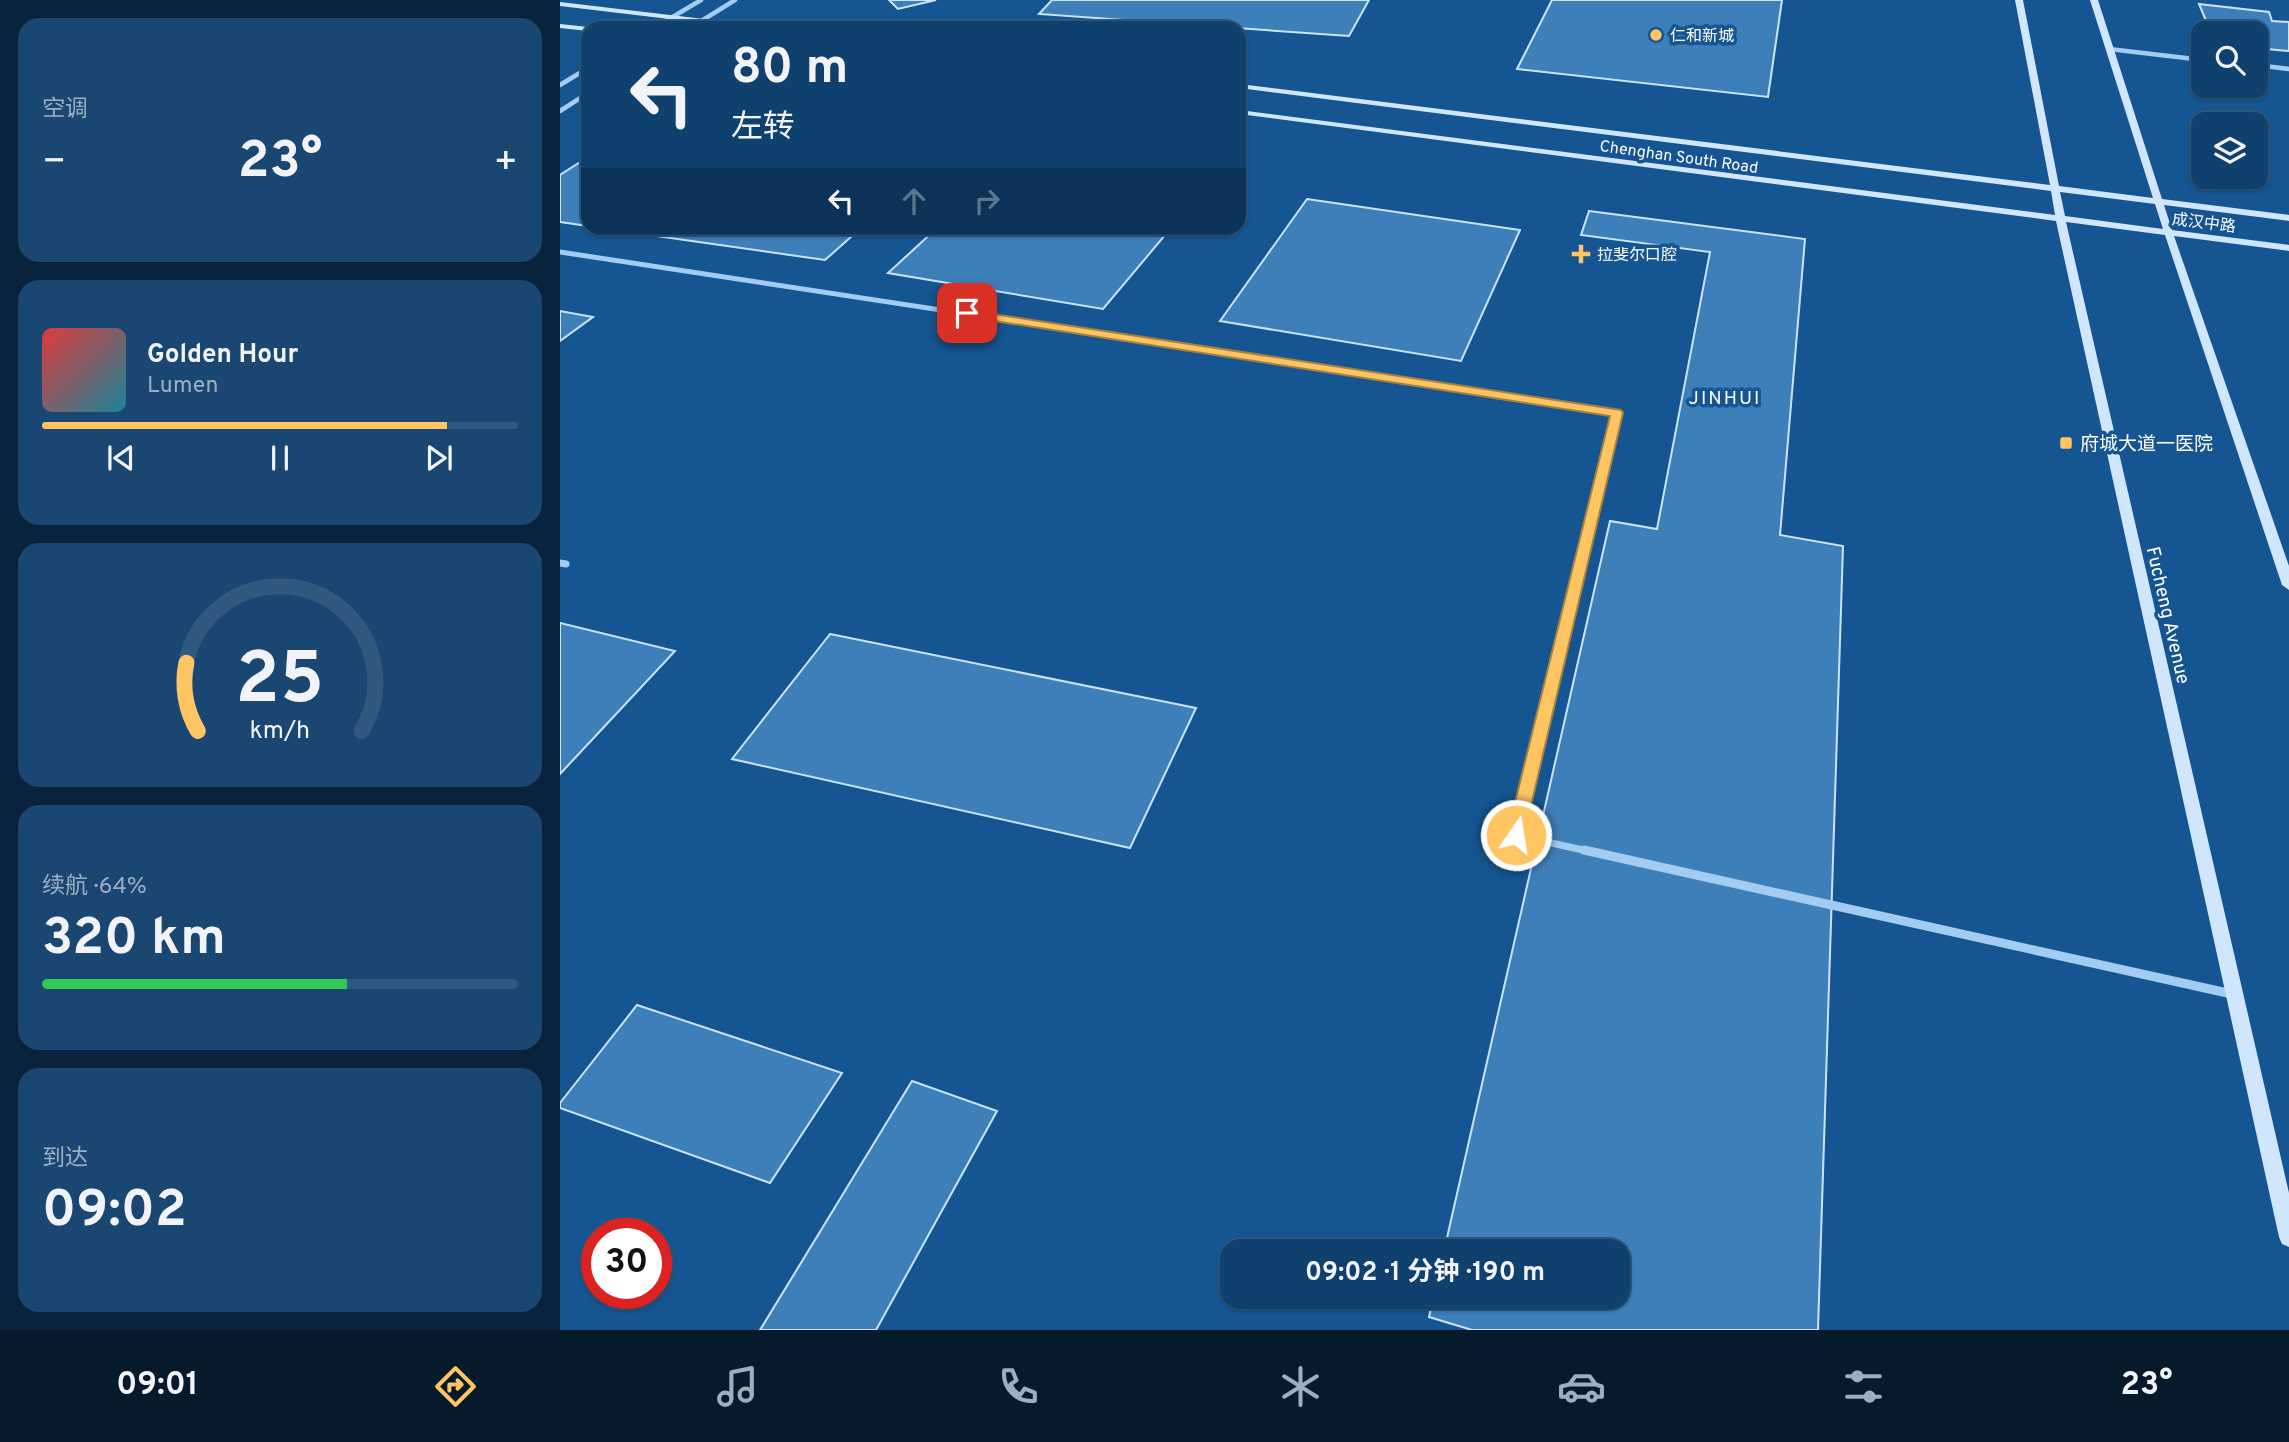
<!DOCTYPE html>
<html lang="zh">
<head>
<meta charset="utf-8">
<style>
	body { margin:0; font-family:Overpass,"Noto Sans SC",sans-serif; background:#194772; color:#f1f3f6; height:100vh; display:flex; flex-direction:column; font-size:26px; white-space:nowrap }
	* { box-sizing:border-box; margin:0 }
	p { font-size:23px; color:#9cafc2 }
	.icon { flex:none; width:38px; height:38px; fill:none; stroke:currentColor; stroke-width:2; stroke-linecap:round; stroke-linejoin:round }
	.map { position:relative; flex:1; overflow:hidden }
	.panel { display:flex; flex-direction:column; gap:18px; padding:18px; background:#09233c; width:560px }
	.panel>* { flex:none }
	.hud { position:absolute; left:21px; top:21px; width:665px; height:214px; border-radius:21px; box-shadow:0 2px 5px #0004,0 0 0 2px #305980; background:#10406d; color:#f1f3f6; overflow:hidden }
	.fabs { position:absolute; left:1631px; top:21px; display:grid; gap:14px }
	.fabs a { display:grid; place-items:center; width:77px; height:77px; border-radius:14px; background:#10406d; box-shadow:0 2px 5px #0004,0 0 0 2px #305980; font-size:35px }
	.speed { position:absolute; left:21px; top:1218px; display:flex; gap:14px; font-size:35px; font-weight:700; text-align:center }
	.speed>* { display:grid; place-content:center; width:91px; height:91px; border-radius:50%; background:#10406d; box-shadow:0 2px 5px #0004,0 0 0 2px #305980; line-height:1 }
	.speed .limit { border:10px solid #d22; background:#fff; color:#111 }
	.pin { position:absolute; display:grid; place-items:center; width:60px; height:60px; color:#fff; margin:-30px; border-radius:14px; box-shadow:0 4px 10px #0006 }
	.me { position:absolute; width:77px; margin:-38px; rotate:13deg; stroke-linejoin:round; filter:drop-shadow(0 0 5px #0008) }
	.turn { display:flex; align-items:center; gap:24px; height:147px; padding:0 35px; font-size:32px }
	.turn .icon { width:91px; height:91px; stroke-width:2.5 }
	.turn b { display:block; font-size:49px; line-height:60px }
	.lanes { display:flex; align-items:center; height:66px; padding:0 35px; background:#0003; justify-content:center; gap:35px; direction:ltr }
	.lanes .off { opacity:.35 }
	.big { font-size:52px; font-weight:700; line-height:1.1 }
	.panel .tile { flex:1; display:flex; flex-direction:column; justify-content:center; gap:10px; min-width:0; padding:0 24px; border-radius:21px; background:#194772 }
	.panel .dial { align-items:center; gap:0 }
	.dial svg { height:182px; overflow:visible; fill:none; stroke:#305980; stroke-width:7; stroke-linecap:round; text-anchor:middle }
	.dial text { fill:#f1f3f6; stroke:none }
	.song { display:flex; align-items:center; gap:21px }
	.cover { width:84px; height:84px; border-radius:10px; background:linear-gradient(135deg,hsl(0 70% 55%),hsl(190 70% 35%)) }
	.played { height:7px; border-radius:4px; background:linear-gradient(90deg,#ffc562 85%,#305980 85%) }
	.keys { display:flex; justify-content:space-around; direction:ltr }
	.heat { display:flex; justify-content:space-between; align-items:center; font-size:38px; direction:ltr }
	.charge { height:10px; border-radius:5px; background:linear-gradient(90deg,#34c759 64%,#305980 0) }
	.trip { position:absolute; left:660px; top:1239px; width:410px; height:70px; border-radius:21px; background:#10406d; box-shadow:0 2px 5px #0004,0 0 0 2px #305980; font-weight:700; line-height:70px; text-align:center }
	.tab-bar { display:flex; height:112px; justify-content:space-around; align-items:center; background:#061a2c; color:#9cafc2 }
	.tab-bar .icon { width:49px; height:49px }
	.tab-bar .active { color:#ffc562 }
	.tab-bar b { font-size:32px; color:#f1f3f6 }
	main { display:flex; flex:1; min-height:0 }
	.map>svg:first-child { display:block }
</style>
</head>
<body>
<main>
<section class="panel">
<div class="tile"><p>空调</p>
<div class="heat"><a>−</a><b class="big">23°</b><a>+</a></div>
</div>
<div class="tile">
<div class="song"><i class="cover"></i><div><b>Golden Hour</b><p>Lumen</p></div></div>
<div class="played"></div>
<div class="keys"><svg class="icon" aria-label="previous" viewBox="0 0 24 24"><path d="M18 5L8 12l10 7zM5 5v14"/></svg><svg class="icon" aria-label="pause" viewBox="0 0 24 24"><path d="M8 5v14M16 5v14"/></svg><svg class="icon" aria-label="next" viewBox="0 0 24 24"><path d="M6 5l10 7-10 7zM19 5v14"/></svg></div>
</div>
<div class="tile dial"><svg viewBox="0 0 100 80">
<path d="M14 69A42 42 0 1 1 86 69"/>
<path d="M14 69A42 42 0 0 1 9 39" stroke="#ffc562"/>
<text x="50" y="56" font-size="32" font-weight="700">25</text>
<text x="50" y="72" font-size="11">km/h</text>
</svg></div>
<div class="tile"><p>续航 · 64%</p><b class="big">320 km</b><div class="charge"></div></div>
<div class="tile"><p>到达</p><b class="big">09:02</b></div>
</section>
<div class="map">
<svg width="1729" height="1330" viewBox="0 0 1729 1330">
	<rect width="100%" height="100%" fill="#155591"/>
	<path fill="#3d7fb9" stroke="#c9e4fc" stroke-width="2" d="M329,0H376L338,9Z
		M492,0H809L789,36L479,14Z
		M992,0H1222L1208,97L957,69Z
		M1639,4L1709,12L1712,21L1729,22V51L1696,48V33H1651Z
		M28,157V226L0,222V175Z
		M747,199L960,230L901,361L660,321Z
		M1029,211L1245,239L1220,535L1283,546L1258,1330H912L869,1317L873,1297H1057V1251H884L1050,521L1097,529L1150,252L1021,235Z
		M40,228H301L265,260Z
		M377,228H611L543,309L328,273Z
		M0,311L33,317L0,341Z
		M0,623L115,651L0,774Z
		M270,634L636,708L570,848L172,759Z
		M77,1005L282,1073L210,1183L0,1108V1103Z
		M352,1081L437,1111L316,1330H200Z"/>
	<g fill="none" stroke-linecap="round" stroke-linejoin="round">
		<path stroke="#a2ccf1" stroke-width="4.5" d="M94,28L141,0
			M130,28L175,0
			M1549,49L1643,60
			M1696,65L1729,69
			M0,85L28,68
			M0,111L28,93"/>
		<path stroke="#a2ccf1" stroke-width="5" d="M0,252L1057,413L1039,488"/>
		<path stroke="#a2ccf1" stroke-width="7" d="M0,563L6,564
			M1032,852L956,835L1039,486"/>
		<path stroke="#a2ccf1" stroke-width="9" d="M1024,850L1672,994"/>
		<path fill="#d0e6fc" fill-rule="evenodd" d="M1455,0H1463L1499,186L1593,198L1530,0H1538L1602,199L1729,215V221L1604,205L1612,230L1729,245V251L1614,236L1729,566V590L1722,585L1605,235L1506,222L1729,1193V1247L1722,1244L1719,1237L1496,221L679,114V110L1495,215L1491,191L679,88V84L1490,185ZM1500,192L1595,204L1603,229L1505,216Z
			M0,2L203,26L207,28H185L0,6Z
			M0,24L28,27L31,28H28V31L0,28Z"/>
	</g>
	<path fill="#ffc562" stroke="#a68040" stroke-width="2" d="M407,310L1061,410L1063,413L963,840L956,843L950,840L947,835L1050,416L402,316L401,313Z"/>
	<g fill="#ffc562" stroke="#155591" stroke-width="2.5">
		<circle cx="1096" cy="35" r="7"/>
		<path d="M1017.5 243.5h7v7h7v7h-7v7h-7v-7h-7v-7h7z"/>
		<rect x="1499" y="436" width="14" height="14" rx="3.5"/>
	</g>
	<g text-anchor="middle" stroke-width="7" stroke-linejoin="round" paint-order="stroke">
		<g font-size="16" fill="#fff" stroke="#155591" text-anchor="start">
			<text x="1110" y="41">仁和新城</text>
			<text x="1037" y="260">拉斐尔口腔</text>
		</g>
		<g font-size="16" fill="#fff" stroke="#155591">
			<text transform="translate(1119 156) rotate(8)" y="6">Chenghan South Road</text>
			<text transform="translate(1644 222) rotate(7)" y="6">成汉中路</text>
		</g>
		<g font-size="19" letter-spacing="2" fill="#fff" stroke="#155591">
			<text x="1165" y="404">JINHUI</text>
		</g>
		<g font-size="19" fill="#fff" stroke="#155591" text-anchor="start">
			<text x="1520" y="450">府城大道一医院</text>
		</g>
		<g font-size="19" fill="#fff" stroke="#155591">
			<text transform="translate(1609 615) rotate(77)" y="7">Fucheng Avenue</text>
		</g>
	</g>
</svg>
<div class="fabs">
<a><svg class="icon" aria-label="search" viewBox="0 0 24 24"><circle cx="10" cy="10" r="6"/><path d="M15 15l6 6"/></svg></a>
<a><svg class="icon" aria-label="layers" viewBox="0 0 24 24"><path d="M12 4l9 5-9 5-9-5zM3 14l9 5 9-5"/></svg></a>
</div>
<div class="speed"><div class="limit">30</div></div>
<div class="pin" style="left:407px;top:313px;background:#d93025"><svg class="icon" aria-label="arrive" viewBox="0 0 24 24"><path d="M6 21V4h12l-3 4 3 4H6"/></svg></div>
<svg class="me" style="left:956px;top:835px" viewBox="-20 -20 40 40"><circle r="17" fill="#ffc562" stroke="#fff" stroke-width="3"/><path d="M0-11L8 9 0 5-8 9z" fill="#fff"/></svg>
<div class="trip">09:02 · 1 分钟 · 190 m</div>
<div class="hud">
<div class="turn"><svg class="icon" aria-label="left" viewBox="0 0 24 24"><path d="M17 20v-9H6M10 6l-5 5 5 5"/></svg><div><b>80 m</b>左转</div></div>
<div class="lanes"><svg class="icon" aria-label="left" viewBox="0 0 24 24"><path d="M17 20v-9H6M10 6l-5 5 5 5"/></svg><svg class="icon off" aria-label="ahead" viewBox="0 0 24 24"><path d="M12 20V5M6 11l6-6 6 6"/></svg><svg class="icon off" aria-label="right" viewBox="0 0 24 24"><path d="M7 20v-9h11M14 6l5 5-5 5"/></svg></div>
</div>
</div>
</main>
<nav class="tab-bar">
<b>09:01</b>
<svg class="icon active" aria-label="directions" viewBox="0 0 24 24"><path d="M12 3l9 9-9 9-9-9zM9 14v-3h6M13 9l2 2-2 2"/></svg>
<svg class="icon" aria-label="music" viewBox="0 0 24 24"><path d="M9 18V5l10-2v13"/><circle cx="6" cy="18" r="3"/><circle cx="16" cy="16" r="3"/></svg>
<svg class="icon" aria-label="phone" viewBox="0 0 24 24"><path d="M5 4h4l2 5-3 2q2 4 5 5l2-3 5 2v4C11 20 4 13 5 4z"/></svg>
<svg class="icon" aria-label="climate" viewBox="0 0 24 24"><path d="M12 3v18M4 7l16 10M4 17L20 7"/></svg>
<svg class="icon" aria-label="car" viewBox="0 0 24 24"><path d="M5 17H2v-5l4-1 3-4h7l3 4 3 1v5h-3M9 17h6M6 11h13"/><circle cx="7" cy="17" r="2"/><circle cx="17" cy="17" r="2"/></svg>
<svg class="icon" aria-label="filters" viewBox="0 0 24 24"><path d="M4 7h16M4 17h16"/><circle cx="9" cy="7" r="2"/><circle cx="15" cy="17" r="2"/></svg>
<b>23°</b>
</nav>
</body>
</html>
